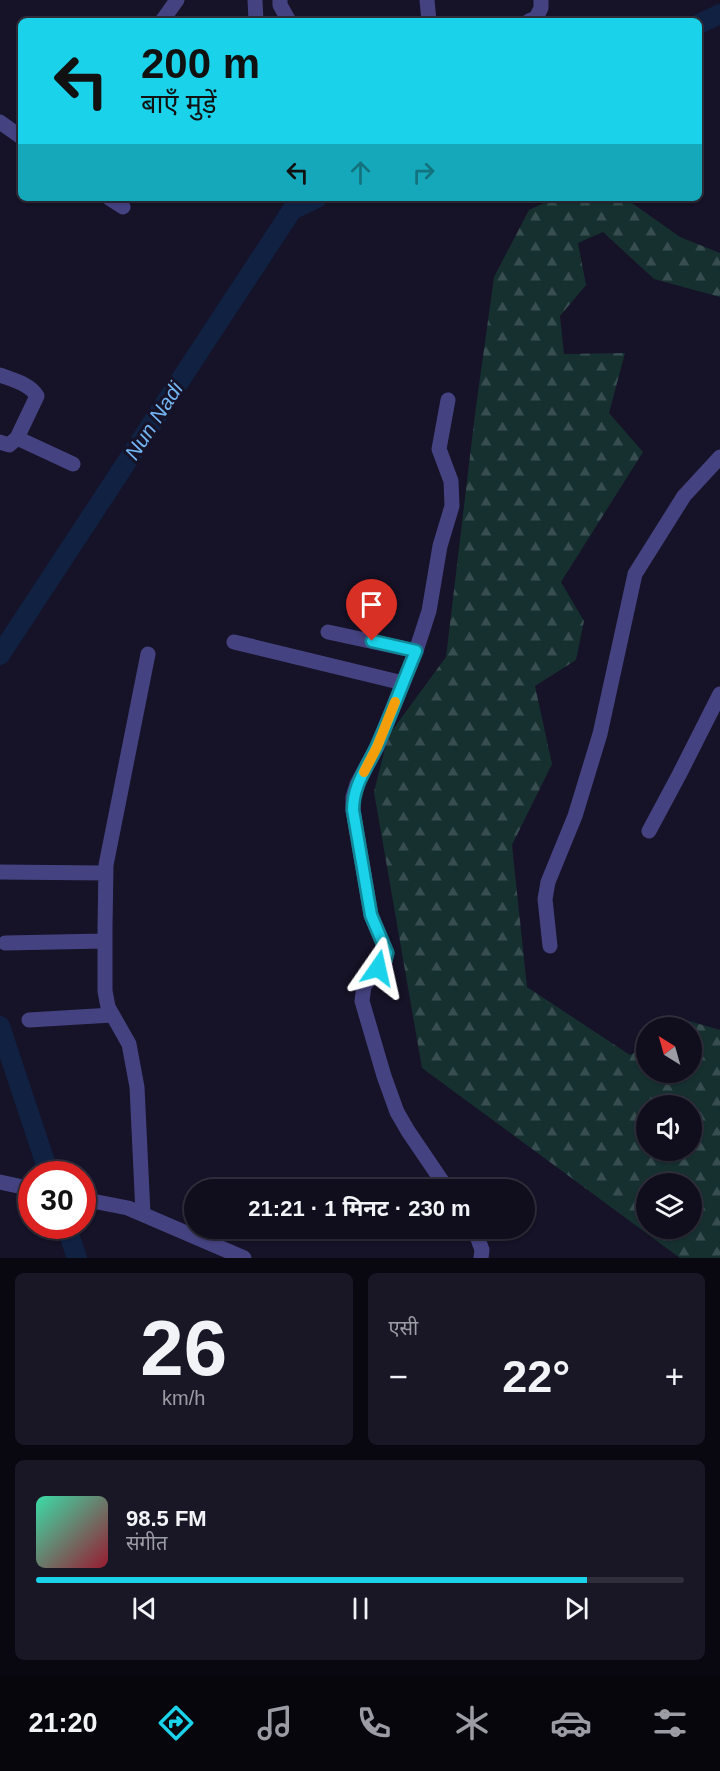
<!DOCTYPE html>
<html lang="hi">
<head>
<meta charset="utf-8">
<style>
	body { margin:0; font-family:Helvetica,"Noto Sans Devanagari",sans-serif; background:#191726; color:#f1f3f6; height:100vh; display:flex; flex-direction:column; font-size:22px; white-space:nowrap }
	* { box-sizing:border-box; margin:0 }
	p { font-size:20px; color:#9c9ca4 }
	.icon { flex:none; width:33px; height:33px; fill:none; stroke:currentColor; stroke-width:2; stroke-linecap:round; stroke-linejoin:round }
	.map { position:relative; height:1258px; overflow:hidden }
	.sheet { display:flex; flex-direction:column; gap:15px; padding:15px; background:#090810; flex:1 }
	.sheet>* { flex:none }
	.top-card { position:absolute; left:18px; top:18px; width:684px; height:183px; border-radius:9px; box-shadow:0 2px 4px #0004,0 0 0 2px #302e3b; background:#1ad2e9; color:#111; overflow:hidden }
	.needle { width:39px; rotate:323deg }
	.tools { position:absolute; left:636px; top:1017px; display:grid; gap:12px }
	.tools a { display:grid; place-items:center; width:66px; height:66px; border-radius:50%; background:#100e1d; box-shadow:0 2px 4px #0004,0 0 0 2px #302e3b; font-size:30px }
	.speed { position:absolute; left:18px; top:1161px; display:flex; gap:12px; font-size:30px; font-weight:700; text-align:center }
	.speed>* { display:grid; place-content:center; width:78px; height:78px; border-radius:50%; background:#100e1d; box-shadow:0 2px 4px #0004,0 0 0 2px #302e3b; line-height:1 }
	.speed .limit { border:9px solid #d22; background:#fff; color:#111 }
	.pin { position:absolute; display:grid; place-items:center; width:51px; height:51px; color:#fff; margin:-62px -26px; border-radius:50% 50% 50% 0; rotate:-45deg; box-shadow:0 0 6px #0007 }
	.pin .icon { rotate:45deg }
	.me { position:absolute; width:66px; margin:-33px; rotate:11deg; stroke-linejoin:round; filter:drop-shadow(0 0 4px #0008) }
	.turn { display:flex; align-items:center; gap:21px; height:126px; padding:0 24px; font-size:27px }
	.turn .icon { width:78px; height:78px; stroke-width:2.5 }
	.turn b { display:block; font-size:42px; line-height:51px }
	.lanes { display:flex; align-items:center; height:57px; padding:0 24px; background:#0003; justify-content:center; gap:30px; direction:ltr }
	.lanes .off { opacity:.35 }
	.big { font-size:45px; font-weight:700; line-height:1.1 }
	.sheet .widget { flex:1; display:flex; flex-direction:column; justify-content:center; gap:9px; min-width:0; padding:0 21px; border-radius:9px; background:#191726 }
	.sheet .dial { align-items:center; gap:0 }
	.dial b { font-size:78px; line-height:1 }
	.song { display:flex; align-items:center; gap:18px }
	.cover { width:72px; height:72px; border-radius:9px; background:linear-gradient(135deg,hsl(160 70% 55%),hsl(350 70% 35%)) }
	.played { height:6px; border-radius:3px; background:linear-gradient(90deg,#1ad2e9 85%,#302e3b 85%) }
	.keys { display:flex; justify-content:space-around; direction:ltr }
	.heat { display:flex; justify-content:space-between; align-items:center; font-size:33px; direction:ltr }
	.sheet .tiles { flex:1; display:grid; gap:15px; grid-template-columns:1fr 1fr }
	.widget:last-child { grid-column:span 2 }
	.trip { position:absolute; left:184px; top:1179px; width:351px; height:60px; border-radius:30px; background:#100e1d; box-shadow:0 2px 4px #0004,0 0 0 2px #302e3b; font-weight:700; line-height:60px; text-align:center }
	.menu { display:flex; height:96px; justify-content:space-around; align-items:center; background:#06060c; color:#9c9ca4 }
	.menu .icon { width:42px; height:42px }
	.menu .active { color:#1ad2e9 }
	.menu b { font-size:27px; color:#f1f3f6 }
	.map>svg:first-child { display:block }
</style>
</head>
<body>
<div class="map">
<svg width="720" height="1258" viewBox="0 0 720 1258">
	<defs>
		<pattern id="forest-firs" width="22" height="20" patternUnits="userSpaceOnUse" patternTransform="scale(1.5)"><rect width="22" height="20" fill="#163030"/><path d="M5 1l3.5 6h-7zM16 11l3.5 6h-7z" fill="#374d4f"/></pattern>
	</defs>
	<rect width="100%" height="100%" fill="#161227"/>
	<path fill="url(#forest-firs)" fill-rule="evenodd" d="M555,198H625L680,237L720,253V297L654,279L603,232L578,243L586,285L560,316L564,354L625,353L609,413L643,452L561,582L584,621L576,660L535,686L552,764L512,845L527,987L630,1055L646,1046V1072H692V1028L678,1027L689,1021L720,1030V1258H680L422,1068L374,792L388,736L446,657L475,414L494,277L529,210ZM646,1106H692V1150H646ZM646,1184H692V1228H646Z"/>
	<g fill="none" stroke-linecap="round" stroke-linejoin="round">
		<path stroke="#102142" stroke-width="20" d="M699,24L720,14
			M0,655L292,210L317,198
			M0,1026L49,1174
			M66,1226L77,1258"/>
		<path stroke="#454281" stroke-width="15" d="M255,0L256,21
			M280,0V5L289,21
			M427,0L429,21
			M162,21L177,0
			M529,21L536,18L541,8V0
			M0,122L21,137
			M109,198L123,207
			M0,375C13,380 30,384 37,396L17,438L9,445L0,442
			M448,400L439,449L451,481L452,506L440,546L429,611L416,651L377,747L357,784L353,797V810L371,915L387,953L385,961L364,986L362,1001L384,1076L397,1112L408,1131L448,1190
			M17,438L73,464
			M328,632L416,651
			M234,642L403,683
			M649,831L679,775L720,694
			M0,872L105,873
			M5,943L105,941
			M550,946L545,899L548,882L575,816L600,734L635,574L684,496L720,457
			M29,1020L112,1015
			M0,1182L32,1189
			M82,1199L128,1208L244,1258
			M143,1214L137,1087L129,1044L108,1007L105,991V927L106,865L148,654
			M474,1228L482,1250L481,1258"/>
	</g>
	<g fill="none" stroke-linecap="round" stroke-linejoin="round">
		<g stroke="#118897" stroke-width="15">
			<path id="route" d="M372,641L416,651C403,682 391,715 377,746C367,768 353,785 353,810L371,915L387,953L385,961L378,968"/>
		</g>
		<use href="#route" stroke="#1ad2e9" stroke-width="10"/>
		<path stroke="#f59e0b" stroke-width="10" d="M364,772L377,747L395,702"/>
	</g>
	<g text-anchor="middle" stroke-width="6" stroke-linejoin="round" paint-order="stroke">
		<g font-size="21" font-style="italic" fill="#73b5f2" stroke="#161227">
			<text transform="translate(154 421) rotate(-57)" y="7">Nun Nadi</text>
		</g>
	</g>
</svg>
<div class="tools">
<a><svg class="needle" viewBox="-14 -14 28 28"><path d="M0-13l5 13h-10z" fill="#e53935"/><path d="M0 13l5-13h-10z" fill="#9c9ca4"/></svg></a>
<a><svg class="icon" aria-label="sound" viewBox="0 0 24 24"><path d="M4 9h4l5-4v14l-5-4H4zM17 9q2 3 0 6"/></svg></a>
<a><svg class="icon" aria-label="layers" viewBox="0 0 24 24"><path d="M12 4l9 5-9 5-9-5zM3 14l9 5 9-5"/></svg></a>
</div>
<div class="speed"><div class="limit">30</div></div>
<div class="pin" style="left:372px;top:641px;background:#d93025"><svg class="icon" aria-label="arrive" viewBox="0 0 24 24"><path d="M6 21V4h12l-3 4 3 4H6"/></svg></div>
<svg class="me" style="left:378px;top:968px" viewBox="-20 -20 40 40"><path d="M0-17L14 15 0 8-14 15z" fill="#1ad2e9" stroke="#fff" stroke-width="4"/></svg>
<div class="trip">21:21 · 1 मिनट · 230 m</div>
<div class="top-card">
<div class="turn"><svg class="icon" aria-label="left" viewBox="0 0 24 24"><path d="M17 20v-9H6M10 6l-5 5 5 5"/></svg><div><b>200 m</b>बाएँ मुड़ें</div></div>
<div class="lanes"><svg class="icon" aria-label="left" viewBox="0 0 24 24"><path d="M17 20v-9H6M10 6l-5 5 5 5"/></svg><svg class="icon off" aria-label="ahead" viewBox="0 0 24 24"><path d="M12 20V5M6 11l6-6 6 6"/></svg><svg class="icon off" aria-label="right" viewBox="0 0 24 24"><path d="M7 20v-9h11M14 6l5 5-5 5"/></svg></div>
</div>
</div>
<section class="sheet">
<div class="tiles">
<div class="widget dial"><b>26</b><p>km/h</p></div>
<div class="widget"><p>एसी</p>
<div class="heat"><a>−</a><b class="big">22°</b><a>+</a></div>
</div>
<div class="widget">
<div class="song"><i class="cover"></i><div><b>98.5 FM</b><p>संगीत</p></div></div>
<div class="played"></div>
<div class="keys"><svg class="icon" aria-label="previous" viewBox="0 0 24 24"><path d="M18 5L8 12l10 7zM5 5v14"/></svg><svg class="icon" aria-label="pause" viewBox="0 0 24 24"><path d="M8 5v14M16 5v14"/></svg><svg class="icon" aria-label="next" viewBox="0 0 24 24"><path d="M6 5l10 7-10 7zM19 5v14"/></svg></div>
</div>
</div>
</section>
<nav class="menu">
<b>21:20</b>
<svg class="icon active" aria-label="directions" viewBox="0 0 24 24"><path d="M12 3l9 9-9 9-9-9zM9 14v-3h6M13 9l2 2-2 2"/></svg>
<svg class="icon" aria-label="music" viewBox="0 0 24 24"><path d="M9 18V5l10-2v13"/><circle cx="6" cy="18" r="3"/><circle cx="16" cy="16" r="3"/></svg>
<svg class="icon" aria-label="phone" viewBox="0 0 24 24"><path d="M5 4h4l2 5-3 2q2 4 5 5l2-3 5 2v4C11 20 4 13 5 4z"/></svg>
<svg class="icon" aria-label="climate" viewBox="0 0 24 24"><path d="M12 3v18M4 7l16 10M4 17L20 7"/></svg>
<svg class="icon" aria-label="car" viewBox="0 0 24 24"><path d="M5 17H2v-5l4-1 3-4h7l3 4 3 1v5h-3M9 17h6M6 11h13"/><circle cx="7" cy="17" r="2"/><circle cx="17" cy="17" r="2"/></svg>
<svg class="icon" aria-label="filters" viewBox="0 0 24 24"><path d="M4 7h16M4 17h16"/><circle cx="9" cy="7" r="2"/><circle cx="15" cy="17" r="2"/></svg>
</nav>
</body>
</html>
